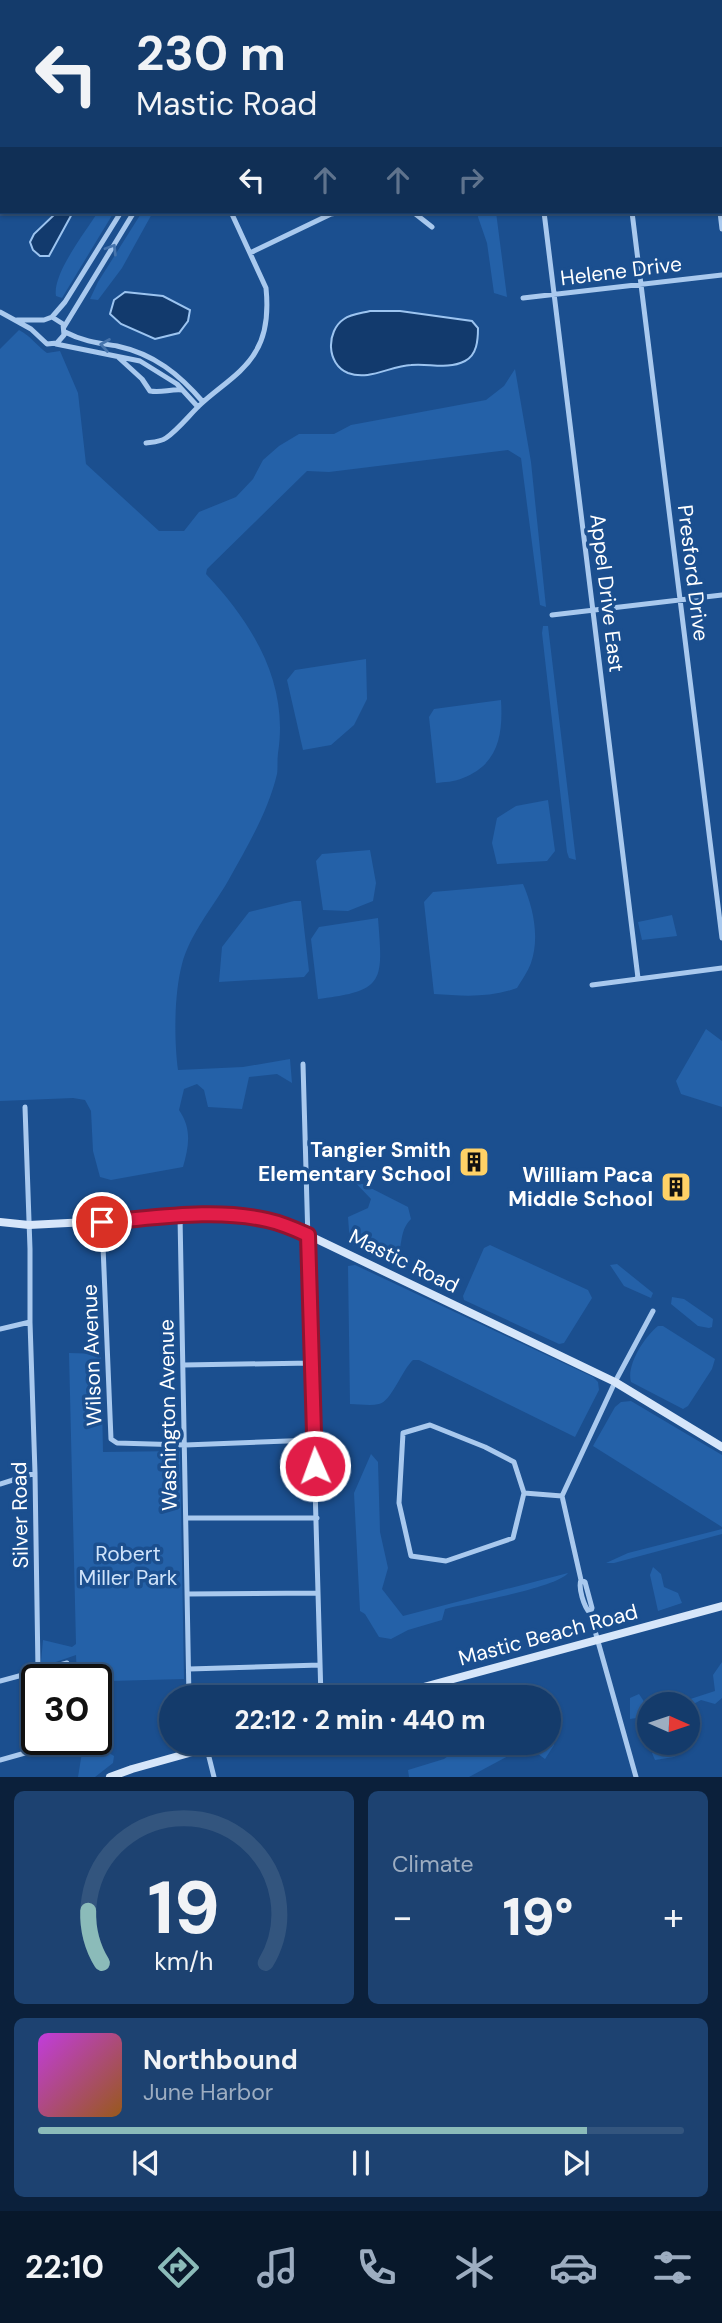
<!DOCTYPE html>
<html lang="en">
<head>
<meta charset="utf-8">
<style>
	body { margin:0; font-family:"DM Sans",sans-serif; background:#1d4271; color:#f1f3f6; height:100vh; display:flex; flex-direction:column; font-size:26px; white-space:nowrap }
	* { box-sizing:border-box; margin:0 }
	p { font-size:23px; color:#9dadc1 }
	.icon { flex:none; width:38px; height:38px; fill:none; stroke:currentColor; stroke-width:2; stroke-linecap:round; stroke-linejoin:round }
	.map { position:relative; height:1777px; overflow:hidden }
	.side { display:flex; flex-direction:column; gap:14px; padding:14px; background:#0b203b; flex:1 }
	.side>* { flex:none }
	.top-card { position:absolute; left:0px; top:0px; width:723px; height:214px; box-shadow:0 2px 5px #0004,0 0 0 2px #33557e; background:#143b6b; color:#f1f3f6; overflow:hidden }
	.needle { width:46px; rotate:93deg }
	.buttons { position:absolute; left:637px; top:1692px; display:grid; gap:14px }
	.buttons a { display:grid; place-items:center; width:63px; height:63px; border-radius:50%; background:#143b6b; box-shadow:0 2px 5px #0004,0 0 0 2px #33557e; font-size:35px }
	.speed { position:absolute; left:21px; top:1664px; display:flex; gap:14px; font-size:35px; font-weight:700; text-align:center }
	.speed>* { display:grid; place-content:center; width:91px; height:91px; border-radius:50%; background:#143b6b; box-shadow:0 2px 5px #0004,0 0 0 2px #33557e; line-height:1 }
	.speed .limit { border:4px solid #111; border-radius:10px; background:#fff; color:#111 }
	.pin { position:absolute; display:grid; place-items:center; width:60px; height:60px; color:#fff; margin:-30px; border:4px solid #fff; border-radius:50%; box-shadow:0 2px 7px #0007 }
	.me { position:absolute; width:77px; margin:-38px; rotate:358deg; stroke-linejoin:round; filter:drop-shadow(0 0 5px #0008) }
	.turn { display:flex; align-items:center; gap:24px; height:147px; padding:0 21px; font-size:32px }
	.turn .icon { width:91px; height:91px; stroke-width:2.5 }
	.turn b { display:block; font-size:49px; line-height:60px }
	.lanes { display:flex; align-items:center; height:66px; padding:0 21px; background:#0003; justify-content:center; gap:35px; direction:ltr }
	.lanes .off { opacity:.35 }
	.big { font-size:52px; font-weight:800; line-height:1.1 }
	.side .widget { flex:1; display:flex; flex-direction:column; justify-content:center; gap:10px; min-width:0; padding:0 24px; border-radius:10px; background:#1d4271 }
	.side .dial { align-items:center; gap:0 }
	.dial svg { height:182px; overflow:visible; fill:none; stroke:#33557e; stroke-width:7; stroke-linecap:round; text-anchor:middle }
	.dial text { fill:#f1f3f6; stroke:none }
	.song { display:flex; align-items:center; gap:21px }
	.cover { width:84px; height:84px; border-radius:10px; background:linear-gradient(135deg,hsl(290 70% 55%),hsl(30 70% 35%)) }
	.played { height:7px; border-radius:4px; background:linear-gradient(90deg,#8bbbb9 85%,#33557e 85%) }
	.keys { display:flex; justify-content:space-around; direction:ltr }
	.heat { display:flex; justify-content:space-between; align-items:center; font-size:38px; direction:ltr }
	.side .tiles { flex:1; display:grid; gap:14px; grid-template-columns:1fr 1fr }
	.widget:last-child { grid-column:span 2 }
	.trip { position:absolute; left:159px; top:1685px; width:402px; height:70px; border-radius:35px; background:#143b6b; box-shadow:0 2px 5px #0004,0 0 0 2px #33557e; font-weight:800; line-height:70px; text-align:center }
	.tabs { display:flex; height:112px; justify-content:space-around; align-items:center; background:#08182b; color:#9dadc1 }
	.tabs .icon { width:49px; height:49px }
	.tabs .current { color:#8bbbb9 }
	.tabs b { font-size:32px; color:#f1f3f6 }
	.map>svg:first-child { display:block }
</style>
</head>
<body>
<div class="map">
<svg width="722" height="1777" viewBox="0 0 722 1777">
	<rect width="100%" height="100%" fill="#1b4f8f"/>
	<path fill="#2461a8" d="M98,212H114L62,298L56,296C52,274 86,231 98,212Z
		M142,212H153L122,268L98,300L90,299L98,282Z
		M478,212H496L507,297L494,293L487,243L478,217Z
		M19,330C31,336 37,346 47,353L60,351L78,393L86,464L159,531H184L199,512L236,497L253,479L263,460L279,446L299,434H334L351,425L486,400L504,386L515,369L531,462L546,607L540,605L521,458L508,450L329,472L307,471L207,569L206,574C253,624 289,683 278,753C277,760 278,768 277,774C268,812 247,847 228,881C213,907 190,934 182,964C174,994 174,1040 178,1070L243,1067L290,1059L292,1083L277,1074L249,1077L242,1109L208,1107L204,1090L197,1084L184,1089L179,1110C192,1129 189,1146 183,1167L111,1180L100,1177L93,1151L91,1111L85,1100L73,1098L0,1101V349Z
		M543,626H548L576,860L569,858L567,852L542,633Z
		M366,659L367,699L354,725L331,745L303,750L287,680L295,670Z
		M501,700C503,734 499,764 463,778C455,782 444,782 436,783L429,717L434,709Z
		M548,800L555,851L547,861L497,864L492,843L497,818L516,806Z
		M370,850L376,883L373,901L348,911L323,910L316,861L322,854Z
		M523,884C533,907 540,937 531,963C528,971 522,980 517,988C490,998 463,996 434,994L424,902L433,892Z
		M294,901H301L309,971L304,977L219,982L222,947L249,912Z
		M672,915L677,936L642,940L638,922Z
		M378,918C383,982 385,991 318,999L311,939L319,927Z
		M706,1029L722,1041V1107L681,1094L676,1081Z
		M351,1178L408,1207L411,1219C399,1231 403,1245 397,1259L386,1260L350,1244L348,1217L368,1208L371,1199Z
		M490,1245L588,1290L592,1298L564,1343L559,1344L464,1300L463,1296L484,1248Z
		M617,1264L653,1293L651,1298L624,1286L610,1265Z
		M355,1265L593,1377L598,1382L599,1390L575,1437L419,1360H413C402,1370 391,1402 379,1404C370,1406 359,1404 350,1404L348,1266Z
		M672,1297L684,1299L713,1319L712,1327L709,1328L698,1326L671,1304Z
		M658,1326H663L715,1359L712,1369L688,1406L683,1409L631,1382C626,1365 645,1336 658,1326Z
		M69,1353L101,1354L103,1452L180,1451L184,1679L109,1681V1753L114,1756L113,1763L95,1777H78L84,1740H96V1680H77L76,1655L47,1665L41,1662L43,1640L72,1647L76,1644Z
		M631,1401L722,1455V1527L593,1446L615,1407L621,1402Z
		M371,1454L378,1462L380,1532L388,1568L382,1589L403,1616L568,1573C556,1588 468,1603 445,1609L442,1620L408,1630L391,1639L379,1637L365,1614L360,1611L354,1493Z
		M722,1529V1534L614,1563H606L628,1553Z
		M653,1567L661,1574L664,1587L678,1593L682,1603L658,1611L650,1575Z
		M722,1662V1698L715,1704L701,1700L688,1707V1704H675L715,1691L713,1675Z
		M639,1694L649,1709V1716L630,1719V1698Z
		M688,1723L690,1747L674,1757L655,1760L652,1753L679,1743H688Z
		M550,1730L554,1745L545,1759L527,1746L469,1777H409L408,1770L444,1759L466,1743L476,1757L517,1743H550Z"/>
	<path fill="#123a6d" stroke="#9cc4f0" stroke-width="2" d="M57,212H73L49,256H40L33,250L30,242L34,234Z
		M125,292L163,296L190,310L188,321L179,333L155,339L121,324L110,314L114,300Z
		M370,311H400L472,321L478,328C478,340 477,355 465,361C447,370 429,363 411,365C390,366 369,381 348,373C326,364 326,331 344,319C351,314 363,313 370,311Z"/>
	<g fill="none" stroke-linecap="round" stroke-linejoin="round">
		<path stroke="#a9c9ee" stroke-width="5" d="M71,0L72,2
			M178,0V2
			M189,0V2
			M517,0V2
			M534,0L540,2
			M263,2L264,0
			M721,54L722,55
			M0,171L2,169
			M413,212L432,227
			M544,212L638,978
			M632,212L722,938
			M720,212L722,229
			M250,253L331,214L343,212
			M523,298L722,275
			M0,312L31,329L47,344L57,343L64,335L63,324L52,317L44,320H17
			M52,317L65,302L121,212
			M64,327L134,212
			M65,332C82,341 98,343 117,346C154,354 179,374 203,402
			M56,344L140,361L177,384L198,407
			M118,357L142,379L150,391C162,393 170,389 182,390
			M146,443C154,442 160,442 166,438C179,429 190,414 201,404C219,387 244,373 256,351C267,333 268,308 266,288L231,212
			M552,615L722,595
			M592,985L722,968
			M303,1064L321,1698
			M25,1107L30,1249V1322L35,1473L38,1670
			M180,1216L189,1698
			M102,1222L111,1439L117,1443L185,1445L314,1440
			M0,1329L30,1322
			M183,1365L312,1363
			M430,1425L485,1447L514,1462L524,1493L513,1538L446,1561L411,1556L399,1503L403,1433Z
			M0,1484L35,1473
			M524,1493L562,1496
			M187,1518H317
			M581,1580L562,1496L615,1382L653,1311
			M187,1594L318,1593
			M590,1613C584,1607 578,1588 581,1580L585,1582L592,1608L590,1613L636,1777
			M189,1669L320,1665
			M0,1681L67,1663
			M207,1749L214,1777
			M0,1760L71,1740"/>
		<path stroke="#d6e6fa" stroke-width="8" d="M0,1222L29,1225L224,1215L271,1221L308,1235L615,1382L722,1447
			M383,1698L722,1606
			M110,1777L132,1769L225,1743"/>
		<path stroke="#fff" stroke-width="10" d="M596,0L602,2
			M661,0L666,2
			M721,18H722
			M721,37L722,38"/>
	</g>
	<defs><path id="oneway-chevron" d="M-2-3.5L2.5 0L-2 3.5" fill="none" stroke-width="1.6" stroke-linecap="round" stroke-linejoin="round" transform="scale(1.75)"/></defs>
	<g stroke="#4674ac">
		<use href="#oneway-chevron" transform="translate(112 249) rotate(-58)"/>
		<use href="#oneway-chevron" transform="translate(105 345) rotate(-171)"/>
	</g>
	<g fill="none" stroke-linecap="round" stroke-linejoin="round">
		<g stroke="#92132f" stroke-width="18">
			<path id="route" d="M102,1222C156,1218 214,1208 267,1220C281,1223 295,1229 308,1235L315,1466"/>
		</g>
		<use href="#route" stroke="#e11d48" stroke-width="12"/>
	</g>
	<defs>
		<g id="building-square" transform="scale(1.575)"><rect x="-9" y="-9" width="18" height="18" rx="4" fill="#ffd166" stroke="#1b4f8f"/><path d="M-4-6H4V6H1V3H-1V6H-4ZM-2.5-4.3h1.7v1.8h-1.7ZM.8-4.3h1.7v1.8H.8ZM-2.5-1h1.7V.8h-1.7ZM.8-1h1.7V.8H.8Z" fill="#111"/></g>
	</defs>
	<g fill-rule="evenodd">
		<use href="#building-square" x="474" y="1162"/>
		<use href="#building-square" x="676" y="1187"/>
	</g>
	<g text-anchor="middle" stroke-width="7" stroke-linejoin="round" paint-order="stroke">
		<g font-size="21" fill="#fff" stroke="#1b4f8f">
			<text transform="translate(621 271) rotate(-7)" y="7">Helene Drive</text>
			<text transform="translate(693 573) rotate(83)" y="7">Presford Drive</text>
			<text transform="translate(607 593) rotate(83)" y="7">Appel Drive East</text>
			<text transform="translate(404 1261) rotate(26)" y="7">Mastic Road</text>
			<text transform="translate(92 1355) rotate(-92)" y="7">Wilson Avenue</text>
			<text transform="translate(168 1415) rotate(-91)" y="7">Washington Avenue</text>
			<text transform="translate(20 1515) rotate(-91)" y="7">Silver Road</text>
			<text transform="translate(548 1635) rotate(-15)" y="7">Mastic Beach Road</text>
		</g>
		<g font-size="21" font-weight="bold" fill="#fff" stroke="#1b4f8f" text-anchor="end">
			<text x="451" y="1157">Tangier Smith<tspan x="451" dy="24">Elementary School</tspan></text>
			<text x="653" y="1182">William Paca<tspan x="653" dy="24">Middle School</tspan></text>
		</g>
		<g font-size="21" fill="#cfe3fa" stroke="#1b4f8f">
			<text x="128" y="1561">Robert<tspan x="128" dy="24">Miller Park</tspan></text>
		</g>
	</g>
</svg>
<div class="buttons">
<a><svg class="needle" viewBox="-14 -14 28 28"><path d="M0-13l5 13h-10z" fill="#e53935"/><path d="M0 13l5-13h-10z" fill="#9dadc1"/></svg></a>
</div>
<div class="speed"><div class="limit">30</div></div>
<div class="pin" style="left:102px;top:1222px;background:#d93025"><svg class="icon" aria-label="arrive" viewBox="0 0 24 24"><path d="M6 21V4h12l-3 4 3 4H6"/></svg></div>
<svg class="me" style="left:315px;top:1466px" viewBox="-20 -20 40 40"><circle r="17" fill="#e11d48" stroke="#fff" stroke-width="3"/><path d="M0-11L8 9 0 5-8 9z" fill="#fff"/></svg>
<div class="trip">22:12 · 2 min · 440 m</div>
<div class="top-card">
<div class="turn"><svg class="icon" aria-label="left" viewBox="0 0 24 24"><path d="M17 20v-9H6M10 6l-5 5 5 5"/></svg><div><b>230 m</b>Mastic Road</div></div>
<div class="lanes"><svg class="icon" aria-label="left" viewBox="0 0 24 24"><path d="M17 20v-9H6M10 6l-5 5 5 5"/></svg><svg class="icon off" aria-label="ahead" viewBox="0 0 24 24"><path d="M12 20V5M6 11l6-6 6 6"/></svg><svg class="icon off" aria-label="ahead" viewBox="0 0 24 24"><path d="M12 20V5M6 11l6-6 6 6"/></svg><svg class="icon off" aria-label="right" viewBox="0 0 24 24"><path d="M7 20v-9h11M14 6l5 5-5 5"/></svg></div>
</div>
</div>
<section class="side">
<div class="tiles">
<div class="widget dial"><svg viewBox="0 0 100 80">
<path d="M14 69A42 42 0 1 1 86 69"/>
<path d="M14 69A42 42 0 0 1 8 46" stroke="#8bbbb9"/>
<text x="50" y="56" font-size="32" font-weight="700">19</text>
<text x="50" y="72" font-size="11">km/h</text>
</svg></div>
<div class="widget"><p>Climate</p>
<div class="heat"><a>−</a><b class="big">19°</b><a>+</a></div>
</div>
<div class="widget">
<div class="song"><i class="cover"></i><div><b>Northbound</b><p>June Harbor</p></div></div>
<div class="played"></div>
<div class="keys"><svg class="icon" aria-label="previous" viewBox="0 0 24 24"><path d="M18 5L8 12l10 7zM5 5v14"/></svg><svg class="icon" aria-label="pause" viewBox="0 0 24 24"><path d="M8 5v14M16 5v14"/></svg><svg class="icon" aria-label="next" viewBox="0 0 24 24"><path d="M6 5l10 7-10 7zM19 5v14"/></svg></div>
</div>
</div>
</section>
<nav class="tabs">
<b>22:10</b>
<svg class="icon current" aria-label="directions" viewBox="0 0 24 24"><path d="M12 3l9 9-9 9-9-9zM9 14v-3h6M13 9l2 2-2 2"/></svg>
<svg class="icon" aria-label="music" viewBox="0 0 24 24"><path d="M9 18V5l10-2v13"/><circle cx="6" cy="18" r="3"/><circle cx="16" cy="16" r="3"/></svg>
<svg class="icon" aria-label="phone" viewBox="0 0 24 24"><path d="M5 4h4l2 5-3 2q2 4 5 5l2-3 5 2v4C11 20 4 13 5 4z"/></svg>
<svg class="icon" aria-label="climate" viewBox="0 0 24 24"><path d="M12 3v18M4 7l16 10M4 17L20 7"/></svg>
<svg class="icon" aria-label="car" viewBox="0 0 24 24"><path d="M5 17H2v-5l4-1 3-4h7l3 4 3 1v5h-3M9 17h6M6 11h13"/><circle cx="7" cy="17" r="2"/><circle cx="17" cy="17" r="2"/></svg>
<svg class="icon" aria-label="filters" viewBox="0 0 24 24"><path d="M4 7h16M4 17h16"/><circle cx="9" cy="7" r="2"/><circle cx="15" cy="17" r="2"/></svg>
</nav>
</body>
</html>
